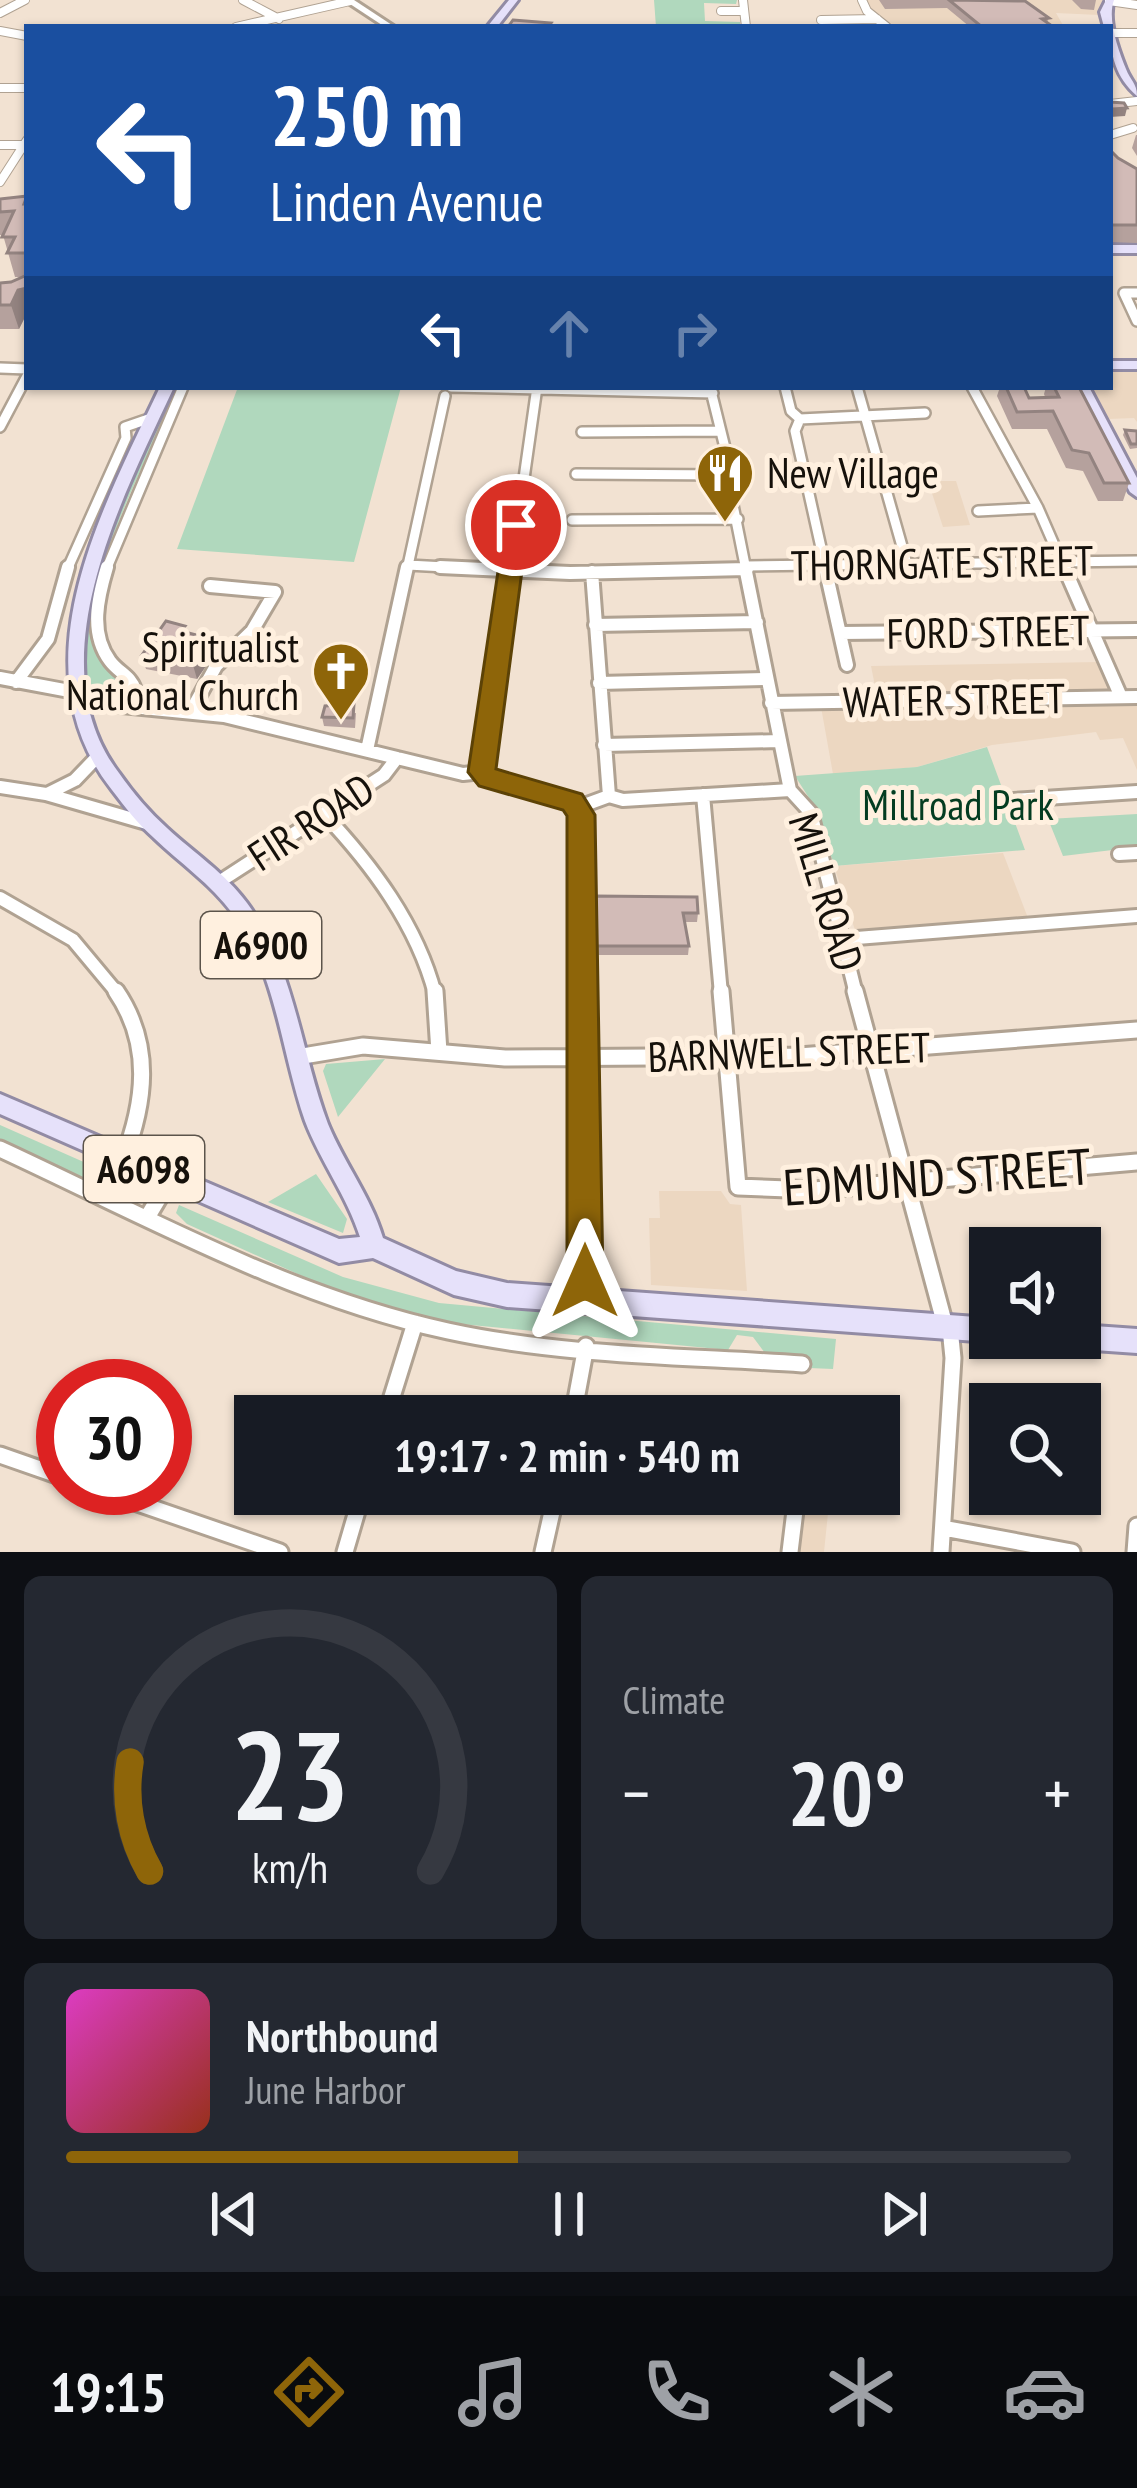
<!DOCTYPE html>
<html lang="en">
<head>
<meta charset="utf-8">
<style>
	body { margin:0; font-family:"PT Sans Narrow",sans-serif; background:#242831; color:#f1f3f6; height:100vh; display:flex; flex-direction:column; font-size:45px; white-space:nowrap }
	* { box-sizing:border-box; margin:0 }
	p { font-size:39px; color:#9ea1a6 }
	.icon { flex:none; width:66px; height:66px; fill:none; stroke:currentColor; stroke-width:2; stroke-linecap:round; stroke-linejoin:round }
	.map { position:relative; height:1552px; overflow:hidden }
	.side { display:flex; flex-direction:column; gap:24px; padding:24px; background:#0d0f14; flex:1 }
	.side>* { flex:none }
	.banner { position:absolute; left:24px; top:24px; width:1089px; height:366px; border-radius:0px; box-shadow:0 3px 9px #0004; background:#1a4fa0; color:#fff; overflow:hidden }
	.tools { position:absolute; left:969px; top:1227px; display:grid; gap:24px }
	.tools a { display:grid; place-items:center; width:132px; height:132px; border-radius:0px; background:#171b24; box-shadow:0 3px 9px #0004; font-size:60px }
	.speed { position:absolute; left:36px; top:1359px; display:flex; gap:24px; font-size:60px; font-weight:700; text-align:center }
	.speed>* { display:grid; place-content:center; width:156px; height:156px; border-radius:50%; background:#171b24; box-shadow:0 3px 9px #0004; line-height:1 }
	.speed .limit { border:18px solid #d22; background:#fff; color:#111 }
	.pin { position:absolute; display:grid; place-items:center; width:102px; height:102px; color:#fff; margin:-51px; border:6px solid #fff; border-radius:50%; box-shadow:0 3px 12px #0007 }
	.me { position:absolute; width:132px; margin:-66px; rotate:0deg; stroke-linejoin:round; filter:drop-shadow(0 0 9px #0008) }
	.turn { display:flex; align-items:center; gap:42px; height:252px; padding:0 48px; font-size:54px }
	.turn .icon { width:156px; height:156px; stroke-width:2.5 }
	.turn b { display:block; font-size:84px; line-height:102px }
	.lanes { display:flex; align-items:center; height:114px; padding:0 48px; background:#0003; justify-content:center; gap:60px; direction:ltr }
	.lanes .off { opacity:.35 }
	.big { font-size:90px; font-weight:800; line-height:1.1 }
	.side .tile { flex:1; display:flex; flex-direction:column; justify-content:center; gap:18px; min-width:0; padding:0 42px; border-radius:18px; background:#242831 }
	.side .dial { align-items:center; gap:0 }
	.dial svg { height:312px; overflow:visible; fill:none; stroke:#363941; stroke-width:7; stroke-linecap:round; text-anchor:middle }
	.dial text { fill:#f1f3f6; stroke:none }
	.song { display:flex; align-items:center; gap:36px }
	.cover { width:144px; height:144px; border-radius:18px; background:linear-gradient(135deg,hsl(310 70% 55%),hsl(10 70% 35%)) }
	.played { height:12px; border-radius:6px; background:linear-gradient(90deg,#8e6509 45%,#363941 45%) }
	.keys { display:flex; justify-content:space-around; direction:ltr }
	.heat { display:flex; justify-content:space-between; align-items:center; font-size:66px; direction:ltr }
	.side .tiles { flex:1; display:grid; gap:24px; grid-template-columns:1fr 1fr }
	.tile:last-child { grid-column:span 2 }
	.trip { position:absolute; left:234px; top:1395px; width:666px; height:120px; border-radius:0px; background:#171b24; box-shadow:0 3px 9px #0004; font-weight:800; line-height:120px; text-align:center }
	.menu { display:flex; height:192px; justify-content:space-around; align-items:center; background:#090b0e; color:#9ea1a6 }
	.menu .icon { width:84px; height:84px }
	.menu .active { color:#8e6509 }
	.menu b { font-size:54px; color:#f1f3f6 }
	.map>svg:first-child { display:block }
</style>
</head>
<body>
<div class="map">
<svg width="1137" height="1552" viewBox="0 0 1137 1552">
	<rect width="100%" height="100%" fill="#f2e2d2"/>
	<path fill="#ecd7c1" d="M867,0H1104L1099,15L1056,13L1064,27H893L869,8Z
		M1110,369L1137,370V422L1134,418L1108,419L1092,387H1110Z
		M928,481H956L970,525L943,527Z
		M1098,662L1115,703L1137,702V770L1123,738L1100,740L1096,732L992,745L917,767L833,774L821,707L879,706L871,666Z
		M1003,853L1028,918L855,930L834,866Z
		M659,1191H721L730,1204L741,1205L747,1291L651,1285L649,1218H660Z
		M791,1494H830L824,1552H784Z"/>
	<path fill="#b0d8bd" d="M654,0H737L736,4L704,3L705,21L740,22V27H656Z
		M172,387H179C153,448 76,588 95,651C101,667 114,675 128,683L129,690L126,695L94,691C51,624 143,453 172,387Z
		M238,387H401L354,562L177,549Z
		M987,747L1025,850L834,866L818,812L795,776L917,767Z
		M1137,814V847L1063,856L1048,819Z
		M385,1059L338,1117L323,1071L326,1064Z
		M0,1125L138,1186L129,1200L0,1141Z
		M316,1174L347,1219L343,1233L268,1202Z
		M179,1205L343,1277L439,1303L836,1339L833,1369L809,1368L808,1356L765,1353L753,1337L737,1335L728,1350L440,1322L322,1285L187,1224L176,1213Z"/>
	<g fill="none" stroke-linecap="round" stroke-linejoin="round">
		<g stroke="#b0a292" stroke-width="10">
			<path id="street-far3" d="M243,0L279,19
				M743,0L746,27
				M862,0L867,11L887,27
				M1109,1L1137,5
				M721,11H744
				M0,13L25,0
				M821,20L877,19
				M236,27L350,1
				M0,31L27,36
				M1111,33H1137
				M0,88H27
				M1110,104L1137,101
				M1110,135L1133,128
				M0,145H24
				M0,182L27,140"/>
		</g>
		<g stroke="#b0a292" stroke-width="14">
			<path id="street-far2" d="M1137,293H1124L1137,321
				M0,368L27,369
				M451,387L713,393
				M710,387L729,464L727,475L746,570
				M785,387L791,411L800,419
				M857,387L907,564
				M972,387L1038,508L1065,570
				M800,419L795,431L826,570
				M800,419L925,413
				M0,427L27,376
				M582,432L718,431
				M576,474L727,475
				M978,511L1038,508
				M572,520L738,519
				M408,565L501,570
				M747,566L1137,561
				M67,570L126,438L125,427L154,417
				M106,570L183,387
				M407,570L445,396
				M511,570L537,387
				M722,570L747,569"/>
		</g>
		<g stroke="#b0a292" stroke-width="18">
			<path id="street-far1" d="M107,567C98,597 89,633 110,661C119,673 131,676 135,690L128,703
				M440,567L570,573L747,569
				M745,567L790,790L811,813L856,994
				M825,567L847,665
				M1064,567L1121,697
				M592,572L609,796
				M595,625L757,622
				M840,633L1137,630
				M0,678L80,693
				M16,682L48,639L68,567
				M599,683L767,679
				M81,702L224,716L463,774L482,772L489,779L562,797L579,807
				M771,703L1137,697
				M191,711L216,666L252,631L275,592L210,586
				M604,745L779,741
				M367,750L407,567
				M482,772L511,567
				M0,787L46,794L150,824
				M47,794L75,780L98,756
				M703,795L721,994
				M1014,800L1137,792
				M579,807L581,994
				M579,807L609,796L623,800L790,790
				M323,813C372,865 417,925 435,994
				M1119,854L1137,853
				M219,882L384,775L397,758
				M0,898L73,940L118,994
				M844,939L1137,916"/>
		</g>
		<g stroke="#b0a292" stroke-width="21">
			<path id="street" d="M116,991C153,1045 145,1103 123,1160
				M435,991L439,1052
				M581,991L585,1300
				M721,991L738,1187L814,1190L1137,1162
				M855,991L945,1325
				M297,1057L363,1046L505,1058L799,1056L1137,1030
				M0,1149C145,1216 290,1297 448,1331C563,1356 684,1356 802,1364
				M148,1216L169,1181
				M386,1416L415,1323
				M573,1416L586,1346
				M0,1455L63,1477
				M94,1488L280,1552
				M943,1528L1072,1552
				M345,1552L362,1494
				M543,1552L556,1494
				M790,1552L797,1494
				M941,1552L953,1358L950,1328
				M1135,1552L1137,1526"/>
		</g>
		<g stroke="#b0a292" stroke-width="6">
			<path id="secondary" d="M344,0H354L395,27H385Z"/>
		</g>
		<g stroke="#928ba4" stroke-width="6">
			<path id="primary" d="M509,0H518L497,27H487Z
				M1106,0H1114C1107,19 1118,49 1126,69C1130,80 1137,83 1137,96C1116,78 1110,55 1110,27H1104L1100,12Z
				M1110,245H1137V253H1110Z
				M1110,361H1137V369H1110Z
				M160,387H174C124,495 34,662 119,773C133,793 149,812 167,828C194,853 225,873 247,903C295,968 300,1050 328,1124C344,1163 371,1197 383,1238L456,1271L507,1283L990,1318V1338L999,1339L990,1342L507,1307L454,1295L373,1258L339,1263L0,1114V1094L339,1239L360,1237C347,1196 320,1161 305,1121C281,1052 277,974 233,914C211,884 180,863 154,838C138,824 125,807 112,790C14,666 103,508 160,387Z
				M1075,387H1089L1137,478V497L1130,492Z
				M1080,1325L1137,1329V1353L1080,1349L1071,1346L1068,1338H1080Z"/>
		</g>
		<use href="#street-far3" stroke="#fff" stroke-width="8"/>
		<use href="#street-far2" stroke="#fff" stroke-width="9"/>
		<use href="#street-far1" stroke="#fff" stroke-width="12"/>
		<use href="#street" stroke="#fff" stroke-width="15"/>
		<use href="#secondary" fill="#fff" fill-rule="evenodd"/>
		<use href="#primary" fill="#e6e1fa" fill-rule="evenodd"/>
	</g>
	<path fill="#b5a19d" d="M879,0H1022L1049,18L1047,22L1052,27H970L947,8L885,9Z
		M1072,0H1096L1094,10L1081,9Z
		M1136,135H1137V156L1132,148Z
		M1110,150L1118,158L1137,169V243L1110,242Z
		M27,196V313L19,329H0V283L11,282L23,277H15L3,235H0V199Z
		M866,387H897V389H867Z
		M1000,387H1024L1029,398L1045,397L1044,394L1046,387H1054L1129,483L1123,501H1098L1083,471L1066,468L1047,429H1012L997,396Z
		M1125,430L1137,431V448L1130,449L1123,435Z
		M187,633L211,639L215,653L197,679L146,669L142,655Z
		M356,713L355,728L324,726L322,717Z
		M594,896L698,913L697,922H685L689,946L688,955H594Z"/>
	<path fill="#938380" d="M1127,108L1125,116L1110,117L1113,109Z
		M27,288V313L19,329L11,305L18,290Z
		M211,639L215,653L197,679L193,665Z"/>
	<path fill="#d2bbb7" stroke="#938380" stroke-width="3" d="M949,0L1025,1L1049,18L1042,19L1052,26L982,27Z
		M513,20L551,23L548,27H508Z
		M1110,102L1124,103L1127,108L1113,109L1110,107Z
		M1110,150L1118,158L1137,169V225H1110Z
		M27,196L24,204H27V253H7L15,237H2L14,211L0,212V199Z
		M27,275V288L18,290L11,305H0V283L11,282Z
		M1006,387H1024L1029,398L1059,397L1054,387H1079L1129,483H1104L1089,453L1072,450L1053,411L1017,412Z
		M1125,430L1137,431V444H1131Z
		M166,621L185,626L181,631L211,639L193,665L142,655Z
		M354,704L353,718L322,717L325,706Z
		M594,896L697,897L698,913H683L689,946H594Z"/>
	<path fill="#8e6509" stroke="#5c4206" stroke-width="3" d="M516,518L528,525L496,769L582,794L595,815L603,1281L598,1293L585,1299L572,1293L567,1281V816L563,810L479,786L468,772L505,525Z"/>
	<defs>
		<g id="restaurant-pin" transform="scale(3)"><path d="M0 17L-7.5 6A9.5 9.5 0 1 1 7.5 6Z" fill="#8e6509" stroke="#fff0df"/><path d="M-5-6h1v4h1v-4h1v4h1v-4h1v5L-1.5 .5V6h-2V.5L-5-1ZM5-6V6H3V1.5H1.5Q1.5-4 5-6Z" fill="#fff"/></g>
		<g id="church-pin" transform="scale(3)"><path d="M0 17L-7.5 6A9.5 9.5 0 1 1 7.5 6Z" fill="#8e6509" stroke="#fff0df"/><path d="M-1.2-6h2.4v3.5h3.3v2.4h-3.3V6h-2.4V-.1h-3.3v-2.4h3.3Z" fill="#fff"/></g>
	</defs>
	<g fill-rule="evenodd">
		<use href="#restaurant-pin" x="725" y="473"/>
		<use href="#church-pin" x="341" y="671"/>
	</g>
	<g text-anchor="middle" stroke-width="10" stroke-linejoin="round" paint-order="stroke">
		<g fill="#fff0df" stroke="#5c544b" stroke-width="3">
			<rect x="201" y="912" width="120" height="66" rx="9"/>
			<rect x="84" y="1136" width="120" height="66" rx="9"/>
		</g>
		<g font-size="39" font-weight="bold" fill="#16110b">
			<text x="261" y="959">A6900</text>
			<text x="144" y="1183">A6098</text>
		</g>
		<g font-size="42" fill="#16110b" stroke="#fff0df" text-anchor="start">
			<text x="767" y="488">New Village</text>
			<text x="299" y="662" text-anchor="end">Spiritualist<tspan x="299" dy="48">National Church</tspan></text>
		</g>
		<g font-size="42" fill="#16110b" stroke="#fff0df">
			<text transform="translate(942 563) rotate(-1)" y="15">THORNGATE STREET</text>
			<text transform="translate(988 632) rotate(-1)" y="15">FORD STREET</text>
			<text transform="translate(954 700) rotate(-1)" y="15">WATER STREET</text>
			<text transform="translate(311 822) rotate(-33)" y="15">FIR ROAD</text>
			<text transform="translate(826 892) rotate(73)" y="15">MILL ROAD</text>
			<text transform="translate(789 1052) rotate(-2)" y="15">BARNWELL STREET</text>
		</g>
		<g font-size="42" fill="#043c21" stroke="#fff0df">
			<text x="958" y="820">Millroad Park</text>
		</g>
		<g font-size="51" fill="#16110b" stroke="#fff0df">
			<text transform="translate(937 1177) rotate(-4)" y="18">EDMUND STREET</text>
		</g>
	</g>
</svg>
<div class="tools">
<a><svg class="icon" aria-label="sound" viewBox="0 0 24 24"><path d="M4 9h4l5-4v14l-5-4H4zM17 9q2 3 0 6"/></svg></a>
<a><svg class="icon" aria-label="search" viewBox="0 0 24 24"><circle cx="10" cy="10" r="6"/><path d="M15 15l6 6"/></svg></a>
</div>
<div class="speed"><div class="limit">30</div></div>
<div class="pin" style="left:516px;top:525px;background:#d93025"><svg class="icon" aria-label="arrive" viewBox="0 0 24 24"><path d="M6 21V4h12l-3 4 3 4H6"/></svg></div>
<svg class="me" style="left:585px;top:1281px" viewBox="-20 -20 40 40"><path d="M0-17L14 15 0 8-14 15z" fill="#8e6509" stroke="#fff" stroke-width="4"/></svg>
<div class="trip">19:17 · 2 min · 540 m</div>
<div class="banner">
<div class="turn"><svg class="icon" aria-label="left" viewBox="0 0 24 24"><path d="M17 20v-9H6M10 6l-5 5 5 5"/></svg><div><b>250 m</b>Linden Avenue</div></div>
<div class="lanes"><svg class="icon" aria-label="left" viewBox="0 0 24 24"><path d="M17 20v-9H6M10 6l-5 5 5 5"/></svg><svg class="icon off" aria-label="ahead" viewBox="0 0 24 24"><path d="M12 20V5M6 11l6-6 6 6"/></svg><svg class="icon off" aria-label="right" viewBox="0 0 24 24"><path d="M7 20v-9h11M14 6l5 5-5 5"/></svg></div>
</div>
</div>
<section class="side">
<div class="tiles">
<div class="tile dial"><svg viewBox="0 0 100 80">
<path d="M14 69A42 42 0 1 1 86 69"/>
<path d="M14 69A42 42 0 0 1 9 41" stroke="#8e6509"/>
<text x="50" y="56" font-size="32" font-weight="700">23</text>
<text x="50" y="72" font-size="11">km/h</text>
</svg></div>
<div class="tile"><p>Climate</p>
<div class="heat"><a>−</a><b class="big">20°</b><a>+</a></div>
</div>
<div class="tile">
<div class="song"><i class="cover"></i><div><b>Northbound</b><p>June Harbor</p></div></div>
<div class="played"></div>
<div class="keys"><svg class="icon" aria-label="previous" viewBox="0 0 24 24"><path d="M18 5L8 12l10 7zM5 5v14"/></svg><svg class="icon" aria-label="pause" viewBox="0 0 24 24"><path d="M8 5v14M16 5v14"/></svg><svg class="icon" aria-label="next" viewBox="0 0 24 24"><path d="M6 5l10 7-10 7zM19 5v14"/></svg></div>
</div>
</div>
</section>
<nav class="menu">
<b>19:15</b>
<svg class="icon active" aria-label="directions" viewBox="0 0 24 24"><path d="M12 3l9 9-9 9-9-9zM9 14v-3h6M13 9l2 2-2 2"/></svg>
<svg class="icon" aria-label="music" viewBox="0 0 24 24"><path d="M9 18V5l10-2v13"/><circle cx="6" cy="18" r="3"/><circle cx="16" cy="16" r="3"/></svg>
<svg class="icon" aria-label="phone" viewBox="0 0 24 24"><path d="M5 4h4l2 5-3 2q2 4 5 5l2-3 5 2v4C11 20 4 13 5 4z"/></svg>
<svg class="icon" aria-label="climate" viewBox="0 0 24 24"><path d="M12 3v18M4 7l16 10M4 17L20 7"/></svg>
<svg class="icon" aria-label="car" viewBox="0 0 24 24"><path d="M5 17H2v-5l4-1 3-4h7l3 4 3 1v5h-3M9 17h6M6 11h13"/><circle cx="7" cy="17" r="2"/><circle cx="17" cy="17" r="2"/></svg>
</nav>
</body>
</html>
